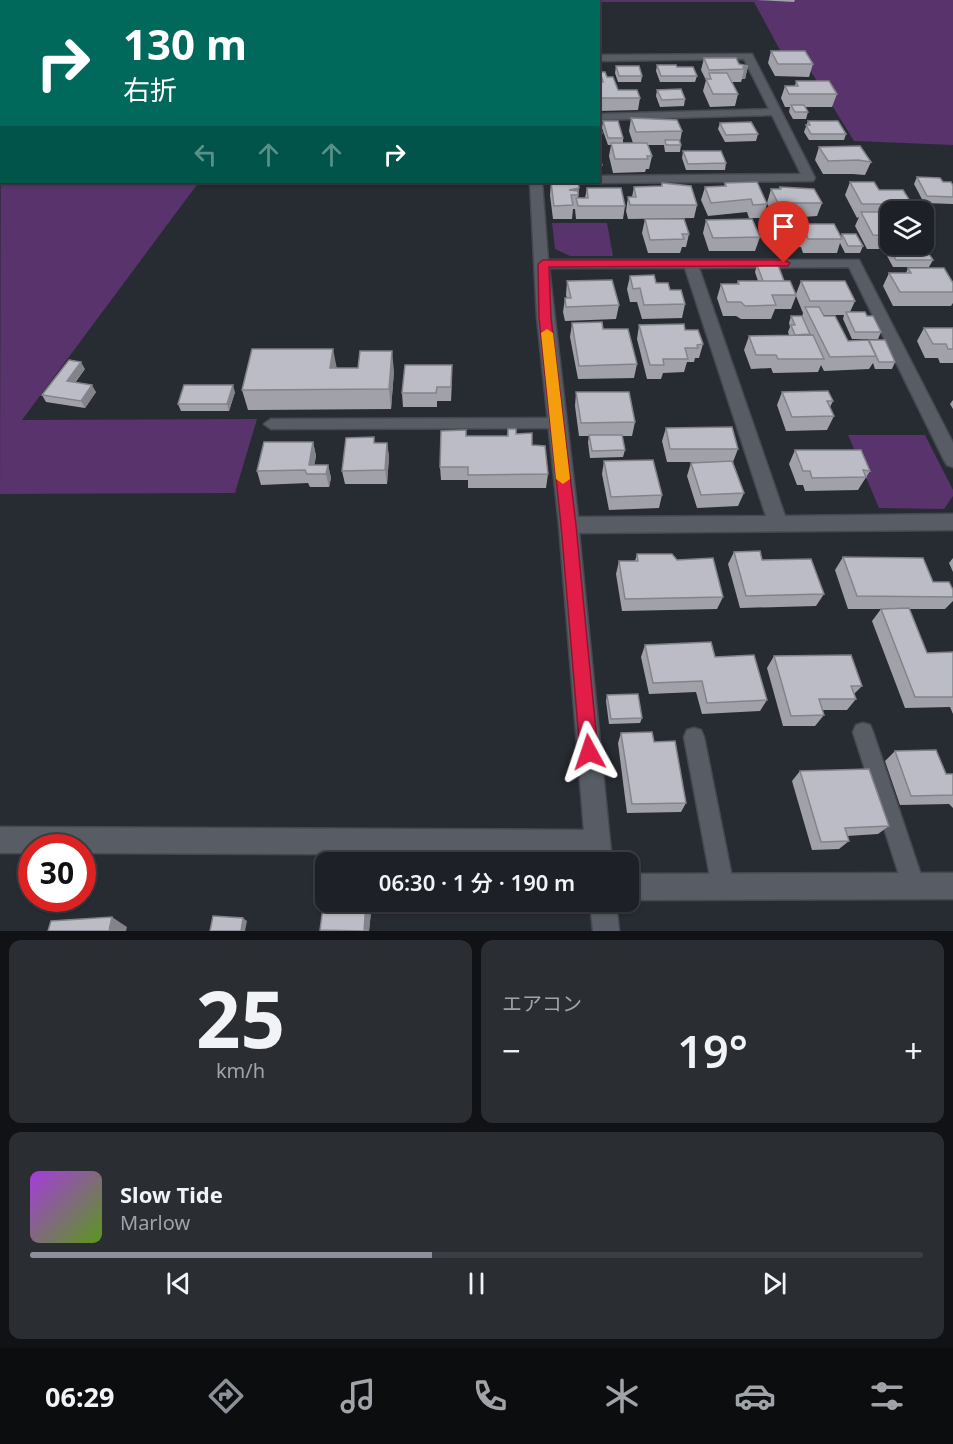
<!DOCTYPE html>
<html lang="ja">
<head>
<meta charset="utf-8">
<style>
	body { margin:0; font-family:"Noto Sans","Noto Sans JP",sans-serif; background:#2a2d32; color:#f1f3f6; height:100vh; display:flex; flex-direction:column; font-size:22px; white-space:nowrap }
	* { box-sizing:border-box; margin:0 }
	p { font-size:20px; color:#a0a3a7 }
	.icon { flex:none; width:33px; height:33px; fill:none; stroke:currentColor; stroke-width:2; stroke-linecap:round; stroke-linejoin:round }
	.map { position:relative; height:931px; overflow:hidden }
	.panel { display:flex; flex-direction:column; gap:9px; padding:9px; background:#101215; flex:1 }
	.panel>* { flex:none }
	.guide { position:absolute; left:0px; top:0px; width:600px; height:183px; box-shadow:0 2px 4px #0004,0 0 0 2px #3b3e43; background:#00695c; color:#fff; overflow:hidden }
	.controls { position:absolute; left:880px; top:201px; display:grid; gap:12px }
	.controls a { display:grid; place-items:center; width:54px; height:54px; border-radius:12px; background:#1d2026; box-shadow:0 2px 4px #0004,0 0 0 2px #3b3e43; font-size:30px }
	.speed { position:absolute; left:18px; top:834px; display:flex; gap:12px; font-size:30px; font-weight:700; text-align:center }
	.speed>* { display:grid; place-content:center; width:78px; height:78px; border-radius:50%; background:#1d2026; box-shadow:0 2px 4px #0004,0 0 0 2px #3b3e43; line-height:1 }
	.speed .limit { border:9px solid #d22; background:#fff; color:#111 }
	.pin { position:absolute; display:grid; place-items:center; width:51px; height:51px; color:#fff; margin:-62px -26px; border-radius:50% 50% 50% 0; rotate:-45deg; box-shadow:0 0 6px #0007 }
	.pin .icon { rotate:45deg }
	.me { position:absolute; width:66px; margin:-33px; rotate:355deg; stroke-linejoin:round; filter:drop-shadow(0 0 4px #0008) }
	.turn { display:flex; align-items:center; gap:21px; height:126px; padding:0 24px; font-size:27px }
	.turn .icon { width:78px; height:78px; stroke-width:2.5 }
	.turn b { display:block; font-size:42px; line-height:51px }
	.lanes { display:flex; align-items:center; height:57px; padding:0 24px; background:#0003; justify-content:center; gap:30px; direction:ltr }
	.lanes .off { opacity:.35 }
	.big { font-size:45px; font-weight:600; line-height:1.1 }
	.panel .card { flex:1; display:flex; flex-direction:column; justify-content:center; gap:9px; min-width:0; padding:0 21px; border-radius:12px; background:#2a2d32 }
	.panel .dial { align-items:center; gap:0 }
	.dial b { font-size:78px; line-height:1 }
	.song { display:flex; align-items:center; gap:18px }
	.cover { width:72px; height:72px; border-radius:9px; background:linear-gradient(135deg,hsl(280 70% 55%),hsl(90 70% 35%)) }
	.played { height:6px; border-radius:3px; background:linear-gradient(90deg,#8c9099 45%,#3b3e43 45%) }
	.keys { display:flex; justify-content:space-around; direction:ltr }
	.heat { display:flex; justify-content:space-between; align-items:center; font-size:33px; direction:ltr }
	.panel .tiles { flex:1; display:grid; gap:9px; grid-template-columns:1fr 1fr }
	.card:last-child { grid-column:span 2 }
	.trip { position:absolute; left:315px; top:852px; width:324px; height:60px; border-radius:12px; background:#1d2026; box-shadow:0 2px 4px #0004,0 0 0 2px #3b3e43; font-weight:600; line-height:60px; text-align:center }
	.menu { display:flex; height:96px; justify-content:space-around; align-items:center; background:#0c0d0f; color:#a0a3a7 }
	.menu .icon { width:42px; height:42px }
	.menu .on { color:#8c9099 }
	.menu b { font-size:27px; color:#f1f3f6 }
	.map>svg:first-child { display:block }
</style>
</head>
<body>
<div class="map">
<svg width="953" height="931" viewBox="0 0 953 931">
	<rect width="100%" height="100%" fill="#272b32"/>
	<path fill="#58336c" d="M33,0H953V145L854,141L805,62L782,54L754,2H31Z
		M1,24L2,182H199L22,420L257,419L235,493L0,494Z
		M552,223H607L613,256H570L555,249Z
		M848,435H925L953,490V496L944,509L879,508Z"/>
	<g fill="none" stroke-linecap="round" stroke-linejoin="round">
		<g stroke="#45494f" stroke-width="3">
			<path id="lane" d="M515,0H523V2H515Z
				M557,418L564,423L557,428L271,429L264,424L271,419Z
				M863,723L870,725L873,732L925,887L922,895L914,898L906,895L903,887L853,732L856,725Z
				M694,728L701,730L704,737L734,887L731,895L723,898L715,895L712,887L684,737L687,730Z"/>
		</g>
		<g stroke="#45494f" stroke-width="3">
			<path id="street" d="M752,54L815,178L813,181L594,183L598,182V176L801,174L772,115L598,120V114L769,109L744,59L598,61V55Z
				M0,113H2V119H0Z
				M530,182H542L548,260H859L953,443V467L947,465L944,460L849,267L699,268L785,516L953,514V530L579,533L612,862H586V855L82,853V848H32V853H0V827L584,830L559,525L537,317ZM549,268H685L766,516L578,517Z
				M953,873V899L628,900V874Z
				M590,902H616L619,931H593Z"/>
		</g>
		<g stroke="#45494f" stroke-width="3">
			<path id="primary" d="M174,0H184L173,2Z
				M2,172V181L0,182V173Z"/>
		</g>
		<use href="#lane" fill="#585d65" fill-rule="evenodd"/>
		<use href="#street" fill="#585d65" fill-rule="evenodd"/>
		<use href="#primary" fill="#358bae" fill-rule="evenodd"/>
	</g>
	<path fill="#a1a2a9" d="M757,0H795L794,2Z
		M771,51L813,64L809,77L775,76L768,63Z
		M704,58L748,66L745,79H742L741,82H732L738,94L735,106L710,107L703,91L706,80L701,70Z
		M657,65L677,67L697,76L695,82H660L656,71Z
		M616,66L642,76L641,82H618L615,73Z
		M598,72L607,77L618,90L640,98L638,110L599,111L598,108Z
		M796,81L837,94L832,107H805L808,112L806,119H793L789,112L790,107H785L781,98L785,86H795Z
		M657,90L685,99L684,106L660,107L656,96Z
		M631,118L682,131L680,142L681,145L680,152H665L664,145H648L652,156L649,169H646L645,172L613,173L609,156L611,145H608L602,128L603,121L623,138V143H633L629,131Z
		M598,121L602,133L600,146H598Z
		M808,121L846,134L844,140H809L804,132Z
		M720,123L758,134L756,141L725,142L718,129Z
		M819,147L871,162L865,175L853,174H823L815,160Z
		M683,151L726,163L725,170H686L682,158Z
		M598,153L602,165L601,171L598,172Z
		M917,177L943,182L953,186V204L924,203L914,184Z
		M551,182H578V198H585L587,188L625,206L623,219H576L575,209H573L572,219H553L550,195Z
		M850,182L879,190L912,204L909,212H891V244H920L919,247L933,260L929,267H893L886,254L888,249H867L855,226L859,217L857,218L845,195Z
		M662,183L697,205L694,218L628,219L626,211L628,197H632L634,187L661,186Z
		M725,183L767,204L763,218H749L747,212L708,216L701,200L705,187H724Z
		M780,187L822,203L817,216L803,217L807,224L841,237L842,234L863,246L860,253H845L840,243L837,253H803L801,247H783L776,229L779,217H774L767,203L771,189H779Z
		M645,219L689,234L686,247H682L680,253H648L642,233Z
		M706,220L760,237L755,251H709L703,233Z
		M757,265L784,281L796,294L801,281L855,301L850,312L867,316L881,332L878,339H852L843,319L844,315H823L848,341L869,342V340L895,362L892,369H875L873,363L869,369L824,371L821,365L818,372L773,373L771,368L751,369L744,350L749,336L789,335L788,332L790,327L789,323L791,316L802,317L803,313L796,296L791,309H775L771,319H741L736,316H723L717,298L721,284H737L738,281H758L755,272Z
		M908,268L953,292V303L951,306H893L883,286L889,273H906Z
		M630,276L656,283L670,290L685,304L682,318L642,319L637,302H630L627,289Z
		M567,281L619,305L616,319L565,321L563,312L565,298H567L566,295Z
		M572,323L603,329L637,364L634,378L578,379L570,337Z
		M639,325L685,330L703,344L699,358H695L694,362H687L684,372L663,373L661,379H647L637,339Z
		M924,328H953V363H940L938,358H925L917,341Z
		M452,365L451,401H437V407H403L402,393Z
		M337,368H358L394,371L391,409L248,410L242,390Z
		M85,369L75,383L96,392L85,408L46,402L42,395Z
		M235,392L229,411H181L178,404Z
		M576,392L635,422L632,436H622L625,450L623,457L590,458L588,442L589,436H579L575,406Z
		M782,392L833,401L830,407L834,416L827,430L786,431L777,405Z
		M953,400V409L950,404Z
		M666,428L738,449L733,462L744,493L738,506L697,508L687,476L691,463L708,462H667L662,441Z
		M508,429L516,434L532,445L548,474L546,488H468V480H441L440,467L466,436H507Z
		M313,442L316,456L314,465H328L331,478L329,487H310L308,483L261,485L257,471Z
		M375,443H387L389,457L387,484H345L342,471Z
		M795,450L870,471L858,490L805,491L803,485H797L789,464Z
		M604,461L662,495L659,508L609,510L602,474Z
		M734,552L762,560L824,594L816,606L740,608L728,564Z
		M637,554L677,560L723,597L717,609L622,611L616,574L619,561H635Z
		M843,557L933,582L953,590V601L945,609H909L927,653L953,652V714L950,707L905,708L872,621L881,609H848L835,570Z
		M953,558V572L949,563Z
		M645,645L715,657L767,700L760,711L702,714L696,692L649,694L641,657Z
		M774,656L862,686L854,694L856,699L847,710H822L824,715L815,726H783L767,668Z
		M607,695L642,718L640,723L609,724L606,701Z
		M621,733L654,742L686,803L681,812L627,813L618,743Z
		M895,751L946,774H953V808L949,804L900,805L885,761Z
		M800,771L889,826L878,834L847,836L849,841L839,849L812,850L792,781Z
		M326,902H372L369,931H321L320,930Z"/>
	<path fill="#83848a" d="M748,66L745,79H742L744,69L743,67Z
		M579,188L578,201V195H571L569,190Z
		M333,349L337,369L330,368Z
		M392,351L394,371L391,409L389,389Z
		M81,362L85,369L70,388L67,381Z
		M452,365V379L451,401V387Z
		M92,385L96,392L85,408L81,401Z
		M233,385L235,392L229,411L227,404Z
		M313,442L316,456L313,474L309,465Z
		M387,443L389,457L387,484L385,470Z
		M328,465L331,478L329,487L326,474Z
		M366,902H372L369,931H364Z
		M112,917L127,927L126,931H109Z
		M243,918L247,921L245,931H241Z"/>
	<path fill="#bbbcc5" stroke="#83848a" stroke-width="1.5" d="M771,51H805L813,64H778Z
		M704,58H736L739,64L748,66L743,67L744,69L709,70Z
		M657,65H676L677,67H693L697,76H661Z
		M616,66H639L642,76H619Z
		M598,72H605L607,77H613L618,90H637L640,98H601L598,90V82H603L602,78H598Z
		M709,73H727L738,94H713L706,79H711Z
		M796,81H829L837,94H789L785,86H798Z
		M681,89L685,99L662,100L657,90Z
		M791,105H804L808,112H795Z
		M631,118L677,120L682,131L636,132Z
		M598,121L602,133H598Z
		M603,121H618L623,138H608Z
		M808,121H838L846,134H811L806,125H810Z
		M751,122L758,134L726,135L720,123Z
		M665,140H679L681,145H666Z
		M611,143H647L652,156H647L648,159H615Z
		M860,146L871,162L858,160L828,161L819,147Z
		M683,151H721L726,163L688,164Z
		M598,153L602,165H598Z
		M917,177L940,178L943,182H951L953,186V197L927,196Z
		M551,182H578L579,188L569,190L578,191V195H571L573,205L554,206Z
		M757,182L767,204L753,205L751,199L711,203L705,187L726,186L725,183Z
		M850,182H874L879,190H903L912,204H862Z
		M662,183L691,186L697,205H630L628,197H636L634,187L662,186Z
		M780,187L814,189L822,203H778L771,189H781Z
		M587,188H621L625,206H578L576,198H588Z
		M861,212H890L891,214V236L873,235Z
		M780,215H803L807,224H834L842,239H808L806,233H788Z
		M645,219H684L689,234H682L684,239L650,240Z
		M752,219L760,237L713,238L706,220Z
		M842,234H856L863,246H848Z
		M889,247H924L933,260H896Z
		M757,265H778L784,281H763Z
		M908,268H944L953,283V292H900L889,273H911Z
		M654,275L656,283H668L670,290H681L685,304L644,305L640,288L633,289L630,276Z
		M612,280L619,305L566,307L565,298H571L567,281Z
		M738,281H790L796,295H772L776,305L745,306L741,302H727L721,284H739Z
		M801,281H845L855,301H810Z
		M805,307H819L824,316H835L848,341L868,340L876,356L830,357Z
		M846,312H865L867,316H873L881,332H855Z
		M791,316H802L810,334L795,335L791,325H795Z
		M602,322L603,329H628L637,364L579,366L572,323Z
		M684,324L685,330H698L703,344L697,345L698,348H685L688,359H663L664,365H650L639,325Z
		M924,328H953V349H948L946,344H933Z
		M813,335L824,359H778L776,355H756L749,336Z
		M869,340H885L895,362H879Z
		M252,349H333L330,368H358L360,351H392L389,389L242,390Z
		M69,360L81,362L67,381L92,385L81,401L42,395Z
		M405,365H452L451,387H437L436,393H402Z
		M184,385H233L227,404H178Z
		M828,391L833,401H827L834,416L792,417L782,392Z
		M576,392H629L635,422L581,423Z
		M732,427L738,449H670L666,428Z
		M508,429H516V434L532,433V445L545,446L548,474L468,475V467H440L441,431L466,430V436H508Z
		M589,435H622L625,450L592,451Z
		M374,437V443H387L385,470L342,471L346,438Z
		M264,442H313L309,465H328L326,474H307L305,470L257,471Z
		M795,450H861L870,471L863,470L866,477L812,478L810,471H803Z
		M653,460L662,495L611,497L604,461Z
		M732,461L744,493L701,495L691,463Z
		M760,551L762,560L811,559L824,594L746,596L734,552Z
		M637,554H672L677,560L713,558L723,597L625,599L619,561H638Z
		M843,557L923,558L933,582H949L953,590V597L857,596Z
		M909,608L927,653L953,652V697H915L881,609Z
		M711,642L715,657L754,655L767,700L707,703L702,681L653,683L645,645Z
		M851,655L862,686H851L856,699H819L824,715L791,716L774,656Z
		M638,694L642,718L611,719L607,695Z
		M652,732L654,742L675,741L686,803L632,804L621,733Z
		M936,750L946,774H953V795L911,796L895,751Z
		M869,769L889,826L845,828L849,841L821,842L800,771Z
		M326,886V902H366L364,931L320,930Z
		M213,916L243,918L241,931H210Z
		M112,917L109,931H48L51,921Z"/>
	<path fill="#e11d48" stroke="#92132f" stroke-width="1.5" d="M784,260L790,263L788,266L549,267L551,318L576,525L598,752L595,758L589,761L582,758L580,752L561,525L539,318L538,264L543,260Z"/>
	<path fill="#f59e0b" d="M547,329L553,333L570,479L563,484L556,479L541,333Z"/>
</svg>
<div class="controls">
<a><svg class="icon" aria-label="layers" viewBox="0 0 24 24"><path d="M12 4l9 5-9 5-9-5zM3 14l9 5 9-5"/></svg></a>
</div>
<div class="speed"><div class="limit">30</div></div>
<div class="pin" style="left:784px;top:263px;background:#d93025"><svg class="icon" aria-label="arrive" viewBox="0 0 24 24"><path d="M6 21V4h12l-3 4 3 4H6"/></svg></div>
<svg class="me" style="left:589px;top:752px" viewBox="-20 -20 40 40"><path d="M0-17L14 15 0 8-14 15z" fill="#e11d48" stroke="#fff" stroke-width="4"/></svg>
<div class="trip">06:30 · 1 分 · 190 m</div>
<div class="guide">
<div class="turn"><svg class="icon" aria-label="right" viewBox="0 0 24 24"><path d="M7 20v-9h11M14 6l5 5-5 5"/></svg><div><b>130 m</b>右折</div></div>
<div class="lanes"><svg class="icon off" aria-label="left" viewBox="0 0 24 24"><path d="M17 20v-9H6M10 6l-5 5 5 5"/></svg><svg class="icon off" aria-label="ahead" viewBox="0 0 24 24"><path d="M12 20V5M6 11l6-6 6 6"/></svg><svg class="icon off" aria-label="ahead" viewBox="0 0 24 24"><path d="M12 20V5M6 11l6-6 6 6"/></svg><svg class="icon" aria-label="right" viewBox="0 0 24 24"><path d="M7 20v-9h11M14 6l5 5-5 5"/></svg></div>
</div>
</div>
<section class="panel">
<div class="tiles">
<div class="card dial"><b>25</b><p>km/h</p></div>
<div class="card"><p>エアコン</p>
<div class="heat"><a>−</a><b class="big">19°</b><a>+</a></div>
</div>
<div class="card">
<div class="song"><i class="cover"></i><div><b>Slow Tide</b><p>Marlow</p></div></div>
<div class="played"></div>
<div class="keys"><svg class="icon" aria-label="previous" viewBox="0 0 24 24"><path d="M18 5L8 12l10 7zM5 5v14"/></svg><svg class="icon" aria-label="pause" viewBox="0 0 24 24"><path d="M8 5v14M16 5v14"/></svg><svg class="icon" aria-label="next" viewBox="0 0 24 24"><path d="M6 5l10 7-10 7zM19 5v14"/></svg></div>
</div>
</div>
</section>
<nav class="menu">
<b>06:29</b>
<svg class="icon on" aria-label="directions" viewBox="0 0 24 24"><path d="M12 3l9 9-9 9-9-9zM9 14v-3h6M13 9l2 2-2 2"/></svg>
<svg class="icon" aria-label="music" viewBox="0 0 24 24"><path d="M9 18V5l10-2v13"/><circle cx="6" cy="18" r="3"/><circle cx="16" cy="16" r="3"/></svg>
<svg class="icon" aria-label="phone" viewBox="0 0 24 24"><path d="M5 4h4l2 5-3 2q2 4 5 5l2-3 5 2v4C11 20 4 13 5 4z"/></svg>
<svg class="icon" aria-label="climate" viewBox="0 0 24 24"><path d="M12 3v18M4 7l16 10M4 17L20 7"/></svg>
<svg class="icon" aria-label="car" viewBox="0 0 24 24"><path d="M5 17H2v-5l4-1 3-4h7l3 4 3 1v5h-3M9 17h6M6 11h13"/><circle cx="7" cy="17" r="2"/><circle cx="17" cy="17" r="2"/></svg>
<svg class="icon" aria-label="filters" viewBox="0 0 24 24"><path d="M4 7h16M4 17h16"/><circle cx="9" cy="7" r="2"/><circle cx="15" cy="17" r="2"/></svg>
</nav>
</body>
</html>
